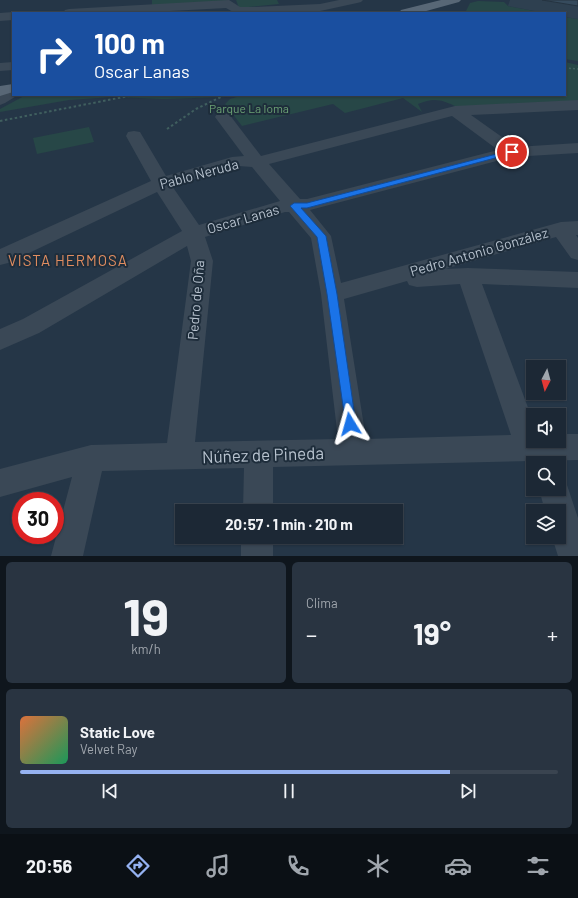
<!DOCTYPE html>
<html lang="es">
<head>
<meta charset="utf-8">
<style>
	body { margin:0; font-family:Barlow,sans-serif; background:#293441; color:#f1f3f6; height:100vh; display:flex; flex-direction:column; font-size:15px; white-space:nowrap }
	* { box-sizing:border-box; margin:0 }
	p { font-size:13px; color:#a0a6ad }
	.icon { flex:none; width:22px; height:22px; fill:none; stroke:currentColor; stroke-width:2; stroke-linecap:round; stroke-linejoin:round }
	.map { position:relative; height:556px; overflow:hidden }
	.side { display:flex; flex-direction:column; gap:6px; padding:6px; background:#0f161d; flex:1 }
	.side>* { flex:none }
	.banner { position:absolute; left:12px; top:12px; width:554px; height:84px; border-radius:0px; box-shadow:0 1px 3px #0004,0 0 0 1px #3a4450; background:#1a4fa0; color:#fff; overflow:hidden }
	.needle { width:26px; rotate:186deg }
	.tools { position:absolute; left:526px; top:360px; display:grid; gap:8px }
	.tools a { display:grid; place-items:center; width:40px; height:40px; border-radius:0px; background:#1c2835; box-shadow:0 1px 3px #0004,0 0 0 1px #3a4450; font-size:20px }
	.speed { position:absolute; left:12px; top:492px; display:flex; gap:8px; font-size:20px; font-weight:700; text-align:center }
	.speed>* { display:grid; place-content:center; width:52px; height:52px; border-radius:50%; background:#1c2835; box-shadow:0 1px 3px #0004,0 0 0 1px #3a4450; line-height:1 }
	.speed .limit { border:6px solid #d22; background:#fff; color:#111 }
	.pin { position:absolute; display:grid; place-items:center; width:34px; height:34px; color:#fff; margin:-17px; border:2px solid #fff; border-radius:50%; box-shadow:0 1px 4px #0007 }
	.me { position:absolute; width:44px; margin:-22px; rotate:352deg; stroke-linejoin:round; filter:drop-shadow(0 0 3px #0008) }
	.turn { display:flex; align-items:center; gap:14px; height:84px; padding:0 16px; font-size:18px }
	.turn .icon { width:52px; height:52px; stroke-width:2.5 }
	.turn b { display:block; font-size:28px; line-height:34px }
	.big { font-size:30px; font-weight:700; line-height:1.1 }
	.side .widget { flex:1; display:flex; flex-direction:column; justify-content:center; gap:6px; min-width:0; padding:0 14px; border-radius:6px; background:#293441 }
	.side .dial { align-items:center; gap:0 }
	.dial b { font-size:52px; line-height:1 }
	.song { display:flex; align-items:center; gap:12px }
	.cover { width:48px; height:48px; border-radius:6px; background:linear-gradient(135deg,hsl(20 70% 55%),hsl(150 70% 35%)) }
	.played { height:4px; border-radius:2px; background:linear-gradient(90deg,#95b2f1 80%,#3a4450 80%) }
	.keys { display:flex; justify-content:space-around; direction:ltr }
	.heat { display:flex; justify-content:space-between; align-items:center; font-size:22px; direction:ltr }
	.side .tiles { flex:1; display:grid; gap:6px; grid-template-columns:1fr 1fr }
	.widget:last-child { grid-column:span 2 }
	.trip { position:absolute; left:175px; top:504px; width:228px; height:40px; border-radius:0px; background:#1c2835; box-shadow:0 1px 3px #0004,0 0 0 1px #3a4450; font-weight:700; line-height:40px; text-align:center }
	.dock { display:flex; height:64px; justify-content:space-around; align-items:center; background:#0b1015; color:#a0a6ad }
	.dock .icon { width:28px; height:28px }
	.dock .active { color:#95b2f1 }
	.dock b { font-size:18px; color:#f1f3f6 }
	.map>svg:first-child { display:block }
</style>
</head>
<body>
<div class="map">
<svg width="578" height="556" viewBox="0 0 578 556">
	<rect width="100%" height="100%" fill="#253647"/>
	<path fill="#274747" d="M152,0H227L228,5L152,10Z
		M236,0H277L279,4L239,8Z
		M478,1L504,2L508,6L545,13H442L466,11L470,3Z
		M565,17L578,19V61L565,59Z
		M565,62L578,65V103L457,107C442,100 435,97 418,104L422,112L403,98L345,113L333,104L242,126L225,104L230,99L243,95H565Z
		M26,95H234L227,97L164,99L113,97L69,100L0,112V109Z
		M89,127L94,142L37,154L33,138Z"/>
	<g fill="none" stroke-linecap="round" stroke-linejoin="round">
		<path stroke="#405f5f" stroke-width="1.5" stroke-dasharray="2 2" stroke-linecap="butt" d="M565,68L578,69"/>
		<path stroke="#405f5f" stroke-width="2" stroke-dasharray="2.5 2.5" stroke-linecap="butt" d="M0,121L134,95
			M167,129L196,109L225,95"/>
		<path fill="#3a4856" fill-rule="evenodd" d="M229,0L240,7H252L320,4L339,0H363L361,2L357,3L311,13H235L226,8L133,13H63L65,10L69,9Z
			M13,12L16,13H13V20L0,21V13Z
			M13,62V70L0,71V63Z
			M13,87V95H18L5,103L0,105V93Z
			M578,100V110L471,115L516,147L578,143V153L512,157L310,210L331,236L341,283L561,222L578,221V235H576L578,238V260L571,258L556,237L445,269L468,268L578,272V288L482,284L533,421V441H559V434H578V460L273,467V511H243L244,468L102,471L83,556H51L72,477L0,497V469L91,445L167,443L191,261L187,246L39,333L0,350V329L23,319L182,231L157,192L8,263L0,265V249L151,181L126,136L128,132L134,131L140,132L166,176L232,157L244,156L215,117L217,114L223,112L229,114L261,156L455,106ZM452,116L498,150L307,199H300L269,164ZM239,166L252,167L280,201L199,225L172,186ZM285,212H289L311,238L321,294L338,439L195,442L213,261L205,237ZM407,281L409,285L417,287L460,284L511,435L366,439L344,299Z
			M559,476L565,479L578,518V556H558L552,537H559V511H545L539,489H559Z
			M241,537H273V556H241Z"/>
		<path fill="#586776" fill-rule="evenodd" d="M441,0H461L459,2L419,13H399L401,10Z
			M13,84V92L0,96V86Z"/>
	</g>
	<path fill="#2e4050" d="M510,0H578V19L565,17V13H545L508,6Z"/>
	<path fill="#364b5d" stroke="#263441" d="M542,0H578V6Z"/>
	<path fill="#1a73e8" stroke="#114b97" d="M512,150H514V153L307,208H301L326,236L337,294L356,424L354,427L350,429L346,427L327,294L317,237L290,206L294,203H307Z"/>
	<g text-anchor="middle" stroke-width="4" stroke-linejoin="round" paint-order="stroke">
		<g font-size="12" fill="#6ca274" stroke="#1e2d3b">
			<text x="249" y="113">Parque La loma</text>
		</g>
		<g font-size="14" fill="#b8c3cf" stroke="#1e2d3b">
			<text transform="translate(199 174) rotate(-15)" y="5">Pablo Neruda</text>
			<text transform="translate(243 219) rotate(-16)" y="5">Oscar Lanas</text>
			<text transform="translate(479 252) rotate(-16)" y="5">Pedro Antonio González</text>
			<text transform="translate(196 300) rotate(-85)" y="5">Pedro de Oña</text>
		</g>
		<g font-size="15" letter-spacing="1" fill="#e18d60" stroke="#1e2d3b">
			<text x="68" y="266">VISTA HERMOSA</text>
		</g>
		<g font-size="17" fill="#b8c3cf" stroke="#1e2d3b">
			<text transform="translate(263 455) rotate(-2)" y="6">Núñez de Pineda</text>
		</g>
	</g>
</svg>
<div class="tools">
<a><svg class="needle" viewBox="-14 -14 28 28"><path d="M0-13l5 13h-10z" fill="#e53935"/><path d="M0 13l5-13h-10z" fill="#a0a6ad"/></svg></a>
<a><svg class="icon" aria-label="sound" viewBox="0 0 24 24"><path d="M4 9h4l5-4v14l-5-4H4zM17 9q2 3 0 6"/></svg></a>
<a><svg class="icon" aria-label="search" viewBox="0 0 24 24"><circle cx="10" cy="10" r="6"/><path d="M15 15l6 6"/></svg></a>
<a><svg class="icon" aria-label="layers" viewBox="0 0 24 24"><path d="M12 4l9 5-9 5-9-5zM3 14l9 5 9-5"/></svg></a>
</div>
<div class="speed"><div class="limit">30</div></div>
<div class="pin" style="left:512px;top:152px;background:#d93025"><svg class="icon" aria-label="arrive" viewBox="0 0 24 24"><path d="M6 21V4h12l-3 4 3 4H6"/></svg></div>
<svg class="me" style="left:350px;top:424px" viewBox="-20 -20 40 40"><path d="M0-17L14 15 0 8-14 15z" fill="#1a73e8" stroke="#fff" stroke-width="4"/></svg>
<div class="trip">20:57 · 1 min · 210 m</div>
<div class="banner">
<div class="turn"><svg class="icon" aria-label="right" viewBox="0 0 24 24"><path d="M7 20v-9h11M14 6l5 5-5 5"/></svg><div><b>100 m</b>Oscar Lanas</div></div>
</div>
</div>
<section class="side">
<div class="tiles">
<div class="widget dial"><b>19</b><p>km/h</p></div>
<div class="widget"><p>Clima</p>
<div class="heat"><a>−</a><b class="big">19°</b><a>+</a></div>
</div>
<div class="widget">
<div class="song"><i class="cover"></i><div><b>Static Love</b><p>Velvet Ray</p></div></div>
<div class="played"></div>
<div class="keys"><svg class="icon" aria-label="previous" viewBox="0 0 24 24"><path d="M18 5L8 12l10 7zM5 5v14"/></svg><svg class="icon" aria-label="pause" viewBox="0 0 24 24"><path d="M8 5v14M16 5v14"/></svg><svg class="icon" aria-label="next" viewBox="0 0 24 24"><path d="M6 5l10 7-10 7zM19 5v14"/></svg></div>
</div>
</div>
</section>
<nav class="dock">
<b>20:56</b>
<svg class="icon active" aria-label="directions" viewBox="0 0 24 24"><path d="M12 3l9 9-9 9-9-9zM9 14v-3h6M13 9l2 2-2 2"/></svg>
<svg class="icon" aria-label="music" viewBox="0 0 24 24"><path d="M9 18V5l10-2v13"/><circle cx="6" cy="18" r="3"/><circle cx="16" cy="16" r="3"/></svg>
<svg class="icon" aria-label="phone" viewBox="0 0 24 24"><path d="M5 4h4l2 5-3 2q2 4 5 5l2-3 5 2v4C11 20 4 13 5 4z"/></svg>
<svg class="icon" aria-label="climate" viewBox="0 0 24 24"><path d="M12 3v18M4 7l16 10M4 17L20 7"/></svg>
<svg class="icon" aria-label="car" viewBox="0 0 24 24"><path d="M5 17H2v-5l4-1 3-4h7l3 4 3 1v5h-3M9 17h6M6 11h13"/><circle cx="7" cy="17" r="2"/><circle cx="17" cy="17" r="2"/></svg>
<svg class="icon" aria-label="filters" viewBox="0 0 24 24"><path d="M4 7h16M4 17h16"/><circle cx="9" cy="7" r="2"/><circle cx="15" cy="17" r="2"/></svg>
</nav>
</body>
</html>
